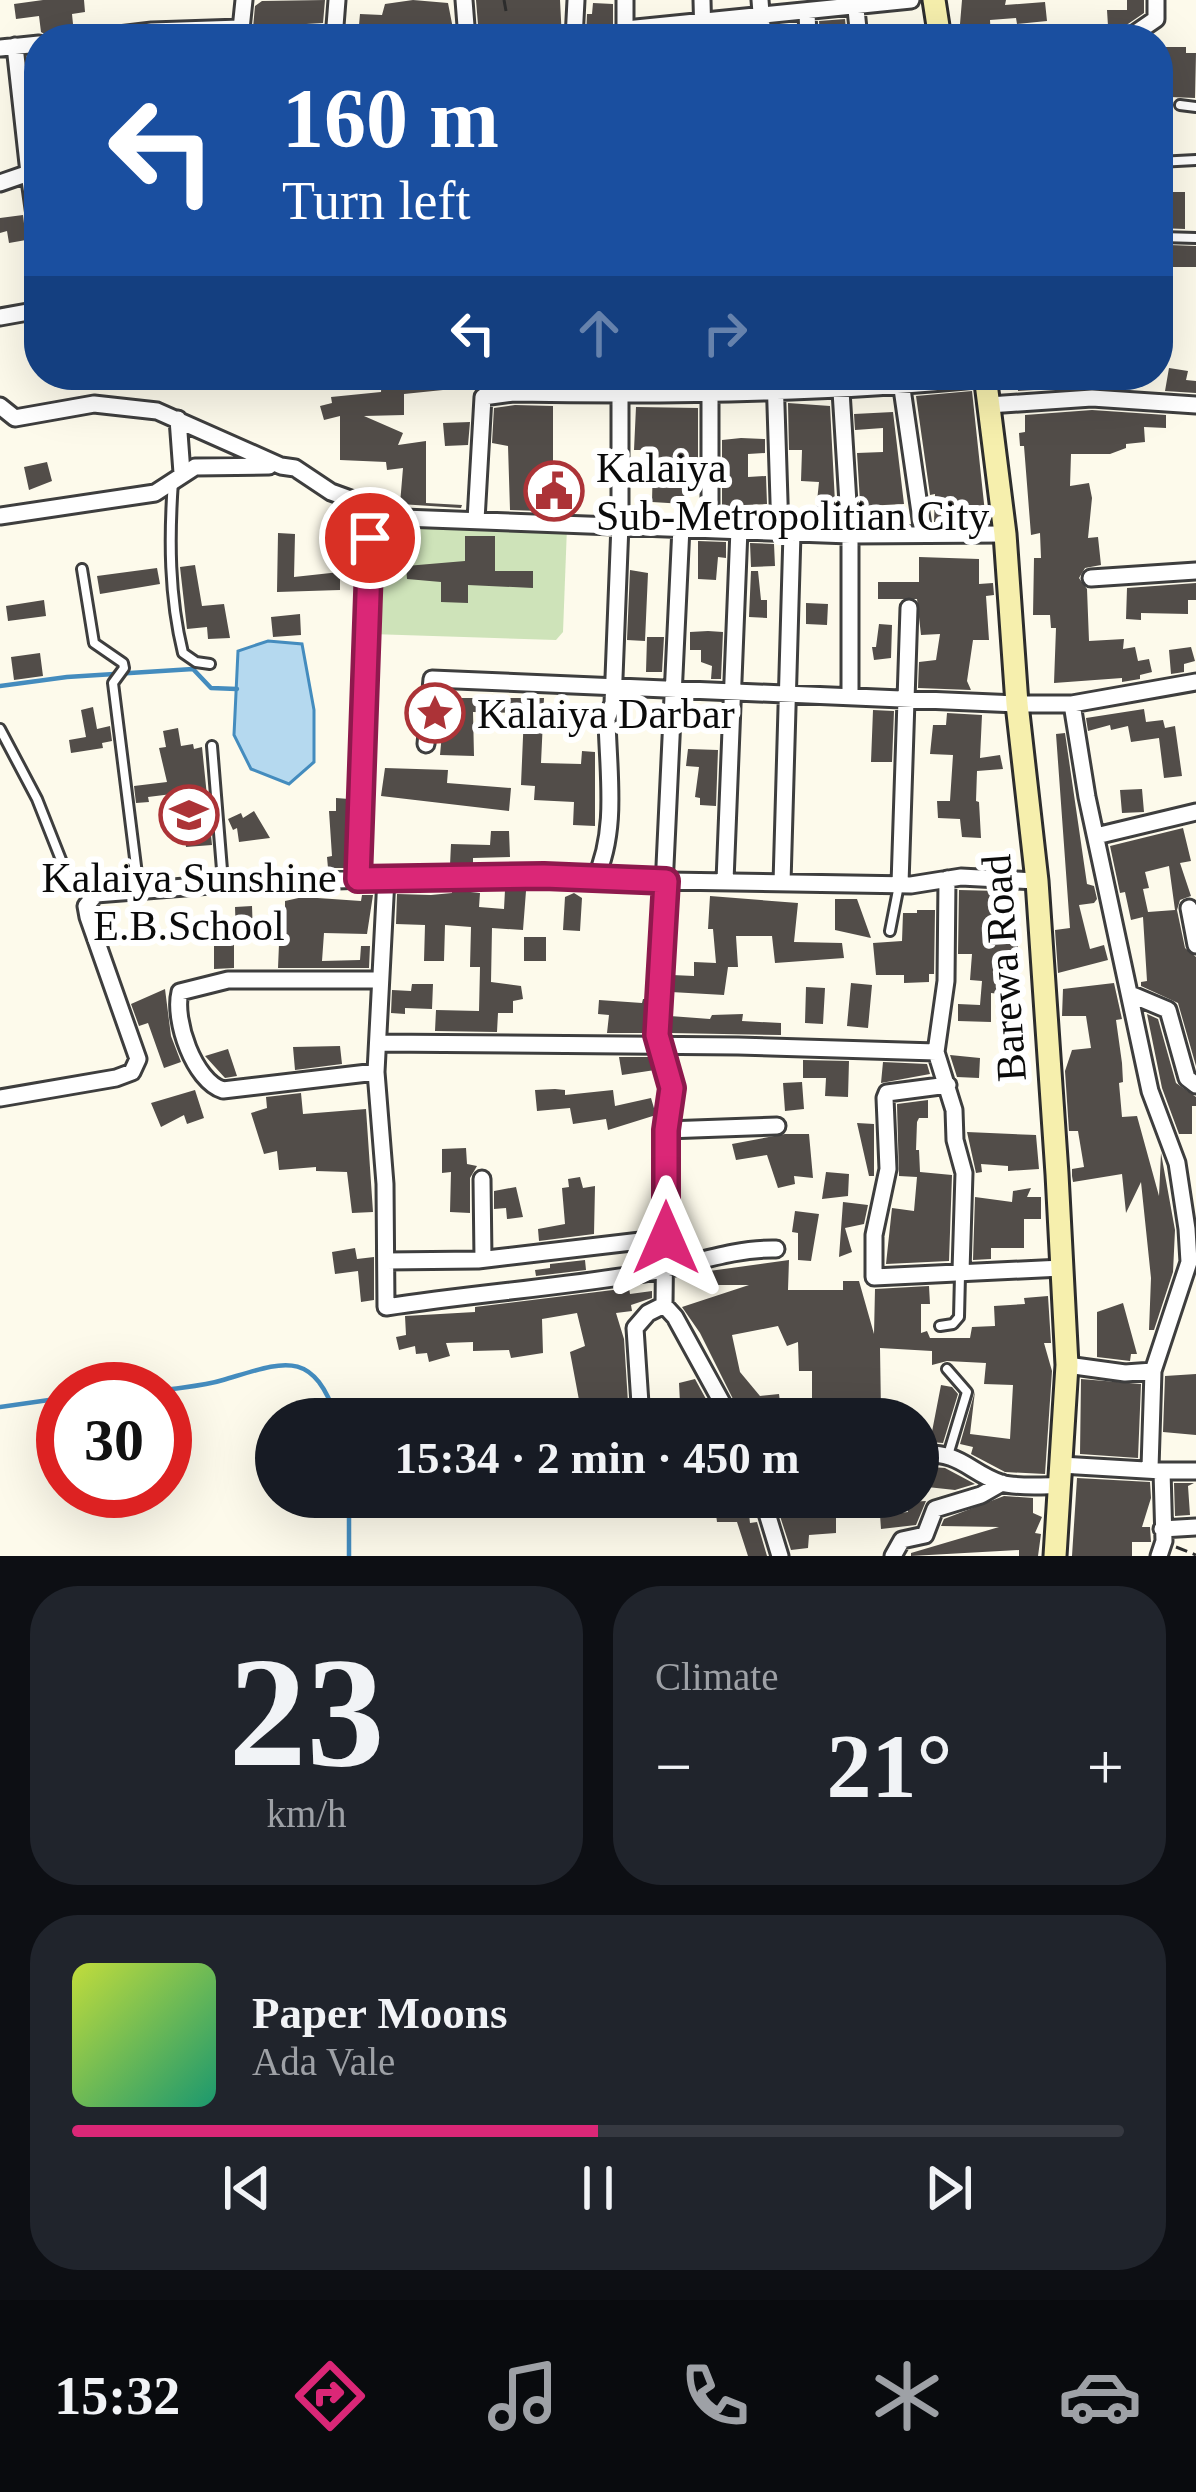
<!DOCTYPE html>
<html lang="en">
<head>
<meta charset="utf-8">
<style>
	body { margin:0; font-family:"Times New Roman",serif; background:#20242c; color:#f1f3f6; height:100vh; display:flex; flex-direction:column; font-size:45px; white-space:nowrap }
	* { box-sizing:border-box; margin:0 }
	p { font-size:39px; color:#9ea1a6 }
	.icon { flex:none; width:66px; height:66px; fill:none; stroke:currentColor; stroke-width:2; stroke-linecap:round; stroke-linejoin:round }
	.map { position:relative; height:1556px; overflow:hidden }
	.details { display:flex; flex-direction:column; gap:30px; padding:30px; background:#0d0f14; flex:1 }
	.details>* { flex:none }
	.banner { position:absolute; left:24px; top:24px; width:1149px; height:366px; border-radius:48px; box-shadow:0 12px 48px #0002; background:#1a4fa0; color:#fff; overflow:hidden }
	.speed { position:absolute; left:36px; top:1362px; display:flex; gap:24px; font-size:60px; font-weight:700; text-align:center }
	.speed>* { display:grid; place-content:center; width:156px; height:156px; border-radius:50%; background:#171b24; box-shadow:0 12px 48px #0002; line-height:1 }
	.speed .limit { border:18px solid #d22; background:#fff; color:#111 }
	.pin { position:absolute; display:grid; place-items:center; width:102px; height:102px; color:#fff; margin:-51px; border:6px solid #fff; border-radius:50%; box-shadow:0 3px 12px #0007 }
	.me { position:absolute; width:132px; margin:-66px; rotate:0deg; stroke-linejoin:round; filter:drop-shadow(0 0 9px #0008) }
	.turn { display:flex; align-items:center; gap:42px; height:252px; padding:0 60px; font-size:54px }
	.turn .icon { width:156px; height:156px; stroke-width:2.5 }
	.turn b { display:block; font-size:84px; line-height:102px }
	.lanes { display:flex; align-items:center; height:114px; padding:0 60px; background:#0003; justify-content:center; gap:60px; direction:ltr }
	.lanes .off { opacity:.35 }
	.big { font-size:90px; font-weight:600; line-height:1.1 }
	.details .widget { flex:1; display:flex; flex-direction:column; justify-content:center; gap:18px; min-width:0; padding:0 42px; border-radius:48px; background:#20242c }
	.details .dial { align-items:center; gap:0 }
	.dial b { font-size:156px; line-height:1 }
	.song { display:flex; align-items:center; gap:36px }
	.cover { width:144px; height:144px; border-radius:18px; background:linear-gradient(135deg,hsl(70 70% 55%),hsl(160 70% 35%)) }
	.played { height:12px; border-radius:6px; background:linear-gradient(90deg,#db2777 50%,#363941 50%) }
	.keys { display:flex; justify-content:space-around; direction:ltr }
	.heat { display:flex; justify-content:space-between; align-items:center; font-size:66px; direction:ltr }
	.details .tiles { flex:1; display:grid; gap:30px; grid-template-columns:1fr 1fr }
	.widget:last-child { grid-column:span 2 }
	.trip { position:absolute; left:255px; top:1398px; width:684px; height:120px; border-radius:60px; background:#171b24; box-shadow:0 12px 48px #0002; font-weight:600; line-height:120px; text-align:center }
	.tabs { display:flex; height:192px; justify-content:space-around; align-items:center; background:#090b0e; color:#9ea1a6 }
	.tabs .icon { width:84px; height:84px }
	.tabs .selected { color:#db2777 }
	.tabs b { font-size:54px; color:#f1f3f6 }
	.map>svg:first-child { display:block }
</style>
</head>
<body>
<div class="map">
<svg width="1196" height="1556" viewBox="0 0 1196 1556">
	<rect width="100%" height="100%" fill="#fdfaeb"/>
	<path fill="#cee3b9" d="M375,525L567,527L563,632L556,640L371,634Z"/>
	<path fill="#b5d9ef" stroke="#448cbe" stroke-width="3" d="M268,641L302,644L314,710V762L289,784L251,769L234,735L238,651Z"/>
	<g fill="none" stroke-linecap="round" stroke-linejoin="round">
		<path stroke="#448cbe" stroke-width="4.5" d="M0,686L67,677L193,669L211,688L237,689
			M165,1390C184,1387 204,1386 223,1380C284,1362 312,1347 337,1419
			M0,1407L63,1398
			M349,1497V1556"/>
	</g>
	<path fill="#524d49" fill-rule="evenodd" d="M43,0H84L85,12L72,14L74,34L49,37L41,32L39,16L16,19L14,4Z
		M325,0L323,23L273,26L272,39H252L255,6L262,1Z
		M413,0L448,3L455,39H411L410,33L346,39L347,24L359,25L360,14L382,15L385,4Z
		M476,0H560L562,39L479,37Z
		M962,0H1006L1005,5L1045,2L1047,21L1017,24L1016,18L990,20L991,39H958L956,25L960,24Z
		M1127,0H1144V13L1125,26H1108L1107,10H1127Z
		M593,3L613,4V37L586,39L587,14H592Z
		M845,19L847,39H820L819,21Z
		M1159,47H1186V53H1196L1195,98L1170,97L1166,131H1158Z
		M1158,192H1185V229L1158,228Z
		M23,215L26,240L9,243L7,231L0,233V218Z
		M1170,245L1196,246V267H1170Z
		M1169,368L1188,371L1186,380L1196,381V393L1165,391Z
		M382,375L443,377V390L404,394V415L364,416L403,433L398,445L426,441V503L462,505L461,508L400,504L403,468L387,470L386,462L340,460V416L324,420L320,406L332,403L331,397L381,392Z
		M632,375H698V382H632Z
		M1018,375H1045L1046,384L1082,381V387L1018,391Z
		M972,391L986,522H934L935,494L930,495L916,396Z
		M788,403L830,406L836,522L815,521L819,482L801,481L802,450H789Z
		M515,405L553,406V469H567L569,512L510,510L508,446L492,443L494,408Z
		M636,407L698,408V475H686L684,504L652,502L653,457L643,456V450H634Z
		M1092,410L1166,415V428L1144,427L1145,442L1126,444V448L1110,454H1071L1070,486L1089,483L1092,498L1088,538L1098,537L1101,565L1085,568L1079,578L1087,589L1089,641L1124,639L1123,649L1135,647L1138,661L1149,659L1152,672L1140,675V679L1122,682V678L1054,683L1056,628H1051L1050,615H1033L1034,558H1041L1040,533L1031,535L1024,446H1020L1019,433L1025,432V415Z
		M893,412L904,504L865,506V518H861L857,453L883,452V428L855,430L854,414Z
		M470,422L468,445L445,446L443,423Z
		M741,438L765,439V453L748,454V477L766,476L767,504L744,505V518H722V440Z
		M47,462L52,481L29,490L24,467Z
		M278,533L295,534L294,577L340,572V590L277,592Z
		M465,536H495V571H533V588L468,585V603L441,602V582L407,579L406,566L465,561Z
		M698,541L726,542V558L718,557L716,580L698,579Z
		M750,543L774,544L775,566L751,567Z
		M919,557L979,559V584L993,583L994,595L986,596L989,640H973L967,681L971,690L918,688L919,662L936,660L940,634L921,635L917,599H878V582H919Z
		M195,565L202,606L224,604L230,638L208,639L207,627L187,629L180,567Z
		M157,568L160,584L100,594L97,576Z
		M630,570L648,573L645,641L627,640Z
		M751,571H758L761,600H767V618L749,617Z
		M1196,583V600H1188V614L1141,613V620L1126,619L1127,588Z
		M44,600L46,616L8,621L6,606Z
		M806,603L828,604L827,625L806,624Z
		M300,614L301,635L273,637L271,617Z
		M879,624L892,625L891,658L874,660L872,647H876Z
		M708,631L723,632L721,679H711L712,666L701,662V650H690V632Z
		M647,637H664L662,672H646Z
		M1191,647L1195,661L1184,664V672L1171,674L1169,650Z
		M40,653L43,676L14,680L11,657Z
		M458,698H544L541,763L581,764L582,751L595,752V826L573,825L574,802L534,800L535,786L521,785L524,713L473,712L474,756L440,755L442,733L450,734Z
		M93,707L97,729L110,726L112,741L102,743L103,748L71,753L69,740L86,737L81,710Z
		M1144,709L1146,722L1163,720L1165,728L1175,726L1182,776L1164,778L1159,738L1131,742L1128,726L1111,730L1110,725L1088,731L1086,718Z
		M873,710L894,711L892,762H871Z
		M947,713L982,715L980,758L1000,755L1003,769L977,771L976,801L979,802L981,838L962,837L960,819L938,818L937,801H950L953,755L930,754L933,725H946Z
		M178,728L181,746L193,744L194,749L202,747L212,845L186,847L180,793L148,797L149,802L136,803L134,786L167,782L159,748L166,747L163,731Z
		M1065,733L1087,884L1094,886L1097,899L1094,903L1079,905L1090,949L1104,945L1108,960L1058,973L1055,930L1070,928L1056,734Z
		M688,749L718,750L716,806L700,805V798L695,797L699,767L686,766Z
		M385,768L448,770L447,783L511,788L509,811L381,796Z
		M1142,789L1144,812L1122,813L1120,790Z
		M336,798L349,799L346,868H328L327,857L332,856L329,811H336Z
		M254,811L270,838L239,842L237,828L233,830L228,819L241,813L243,818Z
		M1183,828L1191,861L1180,863L1191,896L1180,900L1177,910L1185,948L1196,957V1066L1178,1003L1141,986V982L1147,981L1143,917L1131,920L1125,892L1120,893L1110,846ZM1169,866L1175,910L1148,912L1143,889L1149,888L1145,872Z
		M491,831H509L510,857L473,858V866L450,865L451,844L490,845Z
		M452,890L480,893L479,907L504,909L505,890L526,891L523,930L492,928L491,982L521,986L523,999L513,1001V1013H498L497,1032L435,1031L436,1010L479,1011L480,967H470L471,927L445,925L444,961H424L425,925L396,924L397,894L431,895L452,893Z
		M959,890L1000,891L999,922H1018V951H1003L1000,994L991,993V1022L958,1021V1004L980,1005L982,981L970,980L972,954H958Z
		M574,893L582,898L580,931L563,930L565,897Z
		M362,895H373L367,934L324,933L322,961L360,960L361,946H370L369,968H278L279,944H285V901L303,897L361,901Z
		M710,896L798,903L794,942L842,943L844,958L775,963L772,936H736L738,967H728L724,995L671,992L672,975L694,976V962L716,963L713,929H708Z
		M835,899H857L871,938L835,930Z
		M252,906L253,936L236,937L235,907Z
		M917,910H935L934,974H929V982L904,983V975H876L873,943L902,941L903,913H917Z
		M524,937H546V961H524Z
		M214,942H234V968L214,969Z
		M851,983L872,985L868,1028L847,1026Z
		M1114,983L1122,1019L1116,1020L1122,1063L1123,1082L1119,1083L1122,1117L1137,1116L1159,1196L1161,1153L1175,1230L1173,1272L1154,1330H1149L1151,1278L1141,1182L1126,1213L1122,1174L1073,1182L1072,1176V1169L1084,1167L1078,1131H1069L1065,1071L1072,1050L1091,1048L1086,1016H1062L1063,989Z
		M412,984H433L432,1009L405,1008V1014L391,1013L392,990L411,991Z
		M806,987L825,988L823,1024L805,1023Z
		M165,989L171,1036L181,1062L164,1068L148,1023L139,1026L131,1004Z
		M643,999H647L645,1033H607L609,1015L598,1014L599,1000L642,1003Z
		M743,1014L742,1021L781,1023V1035L669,1033L670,1016L710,1019L712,1015Z
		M1147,1014L1158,1019L1176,1083L1196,1097V1106H1192V1134H1179L1162,1088Z
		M340,1046L342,1064L295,1070L293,1047Z
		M228,1049L237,1076L225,1078L205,1056Z
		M950,1055L980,1058L979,1078L957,1077Z
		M619,1057H651L655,1070L622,1075Z
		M803,1060L849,1061L848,1097L825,1096L826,1078H803Z
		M883,1062L927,1064L930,1074L881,1083Z
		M802,1082L804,1109L785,1111L783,1083Z
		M555,1089L565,1090V1095L613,1090L615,1106L651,1098L656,1115L608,1130L606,1119L573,1124L570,1108L537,1111L535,1090Z
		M195,1090L204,1118L187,1124L184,1115L161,1127L151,1103Z
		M301,1093L303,1114L366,1109L373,1212L352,1213L347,1172L316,1171V1167L279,1170L277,1151L264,1154L251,1113L267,1108L266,1097Z
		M928,1100V1118H919L917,1122L916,1150H919L920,1172L952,1175L949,1261L886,1264L892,1208L914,1211L917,1177L899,1176L897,1104Z
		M857,1123L874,1124V1176H869Z
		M967,1132L1036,1135L1039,1169L1008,1171V1166L981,1164L982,1172L976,1173Z
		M785,1134H809L813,1178L794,1176L795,1184L778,1188L767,1155L736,1160L732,1144Z
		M466,1148L467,1164L477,1166L470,1178V1213L450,1212L451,1172L442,1173V1149Z
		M826,1172L849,1174L848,1196L822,1199Z
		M580,1177L583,1188L595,1186L594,1234L539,1241L538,1229L565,1224L562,1188L569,1187L568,1179Z
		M516,1187L523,1217L507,1219L506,1208L494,1209V1191Z
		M1031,1188L1027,1197H1041V1219H1024V1248H991V1259L973,1260L975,1197L1012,1202L1013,1191Z
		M843,1202L868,1205L864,1224L845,1228L852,1252L839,1257Z
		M795,1211L819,1214L811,1261L798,1260V1233L792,1232Z
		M355,1248L357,1259L374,1257V1300L361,1302L358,1271L335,1274L332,1252Z
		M585,1260L586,1270L536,1276L535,1270L550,1268V1264Z
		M789,1260L788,1290H843V1281H859L874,1334L875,1289L929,1286L930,1304H921V1333L927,1331L930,1338H970L972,1327L995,1326L994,1306L1025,1304L1024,1298L1048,1296L1051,1343H1044L1052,1371L1045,1474L1005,1472L971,1454L973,1447L960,1444L975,1391L970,1434L1010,1439L1013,1385L984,1384L986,1363L947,1361L932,1365V1351L880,1348L881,1412H849V1405L842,1403L812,1402V1371H799L798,1342L787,1346L778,1326L732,1335L740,1372L760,1396L779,1394L781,1411L743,1419L700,1333L682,1307L749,1285H704L702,1272Z
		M629,1288L630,1294L652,1291V1298L631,1305L632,1311L616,1313L624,1339L629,1419H584L585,1400H579L570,1352L585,1346L577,1313L542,1319L543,1353L511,1358L509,1350L473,1351V1342L446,1343L450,1356L429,1362L427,1353L416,1354L415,1346L399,1350L396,1337L406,1335L405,1316L475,1312V1307Z
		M1123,1303L1137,1354H1131L1130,1361L1097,1357V1312Z
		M1196,1374V1435L1163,1432L1165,1376Z
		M695,1379L717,1419H653L652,1405L680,1403L679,1383Z
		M1081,1379L1141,1384L1138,1458L1080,1454Z
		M941,1385L952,1387L958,1394L943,1443L930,1442Z
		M919,1466L945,1468L975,1484L955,1490L918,1486Z
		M1077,1478L1150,1482L1151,1498L1142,1527H1150L1151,1542H1132V1556H1072Z
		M1174,1483H1194L1188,1486L1190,1515L1175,1516Z
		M1004,1496L1033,1498V1513L1042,1517L1035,1533L1041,1534L1038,1556H1019V1550L911,1556V1553L999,1527L941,1526L944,1519Z
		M723,1497H747L750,1523L757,1522L767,1556H748L737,1522H717L715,1507H725Z
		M926,1501L916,1525L881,1529L880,1515L908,1512L907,1502Z
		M793,1510L794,1517L836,1514V1533L809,1535L808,1548L791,1550L779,1513Z"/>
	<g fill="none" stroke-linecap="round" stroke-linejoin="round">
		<g stroke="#3e3e3e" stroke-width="14">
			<path id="lane" d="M1180,105L1196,107
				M1158,162L1196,160
				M1158,254H1162V237L1196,238
				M173,481C169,538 169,596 183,653L196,662L210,664
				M82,569L94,643L123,663L124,668L113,683L139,890
				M0,729L37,799L69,880L90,898
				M212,746L223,882
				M890,931L899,885
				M940,1326L953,1324L959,1317L960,1275
				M947,1369L967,1392L948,1455"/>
		</g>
		<g stroke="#3e3e3e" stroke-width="21">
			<path id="street" d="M464,0L467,39
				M625,0V39
				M702,0L703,39
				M760,0L763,39
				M856,9L859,39
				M807,11L808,39
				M626,29L911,0
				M85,39L152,31L240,28
				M240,39L244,0
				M334,39L337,0
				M574,39L576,0
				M1127,39L1156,19V0
				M0,48L39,44
				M29,173L39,244
				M0,183L29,173L15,46
				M0,317L39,310
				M775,375L780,532
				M840,375L850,535V697
				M900,375L923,533
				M989,405L1092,398L1196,405
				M0,406L15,418L94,404L157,411L281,466L295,468L331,492L403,518L850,535L1005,534
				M178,419L182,473
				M0,516L155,493L195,467L269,466
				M476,520L483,397L514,393C671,396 829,394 986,378
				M681,527L657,1035L672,1088L666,1130L664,1305L675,1317L731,1419
				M710,528V375
				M1091,578L1196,571
				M1072,704L1087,797L1150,1091L1177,1163L1187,1229L1189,1262L1153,1371L1150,1468
				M426,744L432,679L1017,704H1072L1196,682
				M1096,836L1196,812
				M386,878L376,1072L385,1184L386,1307C476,1293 567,1287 657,1271C695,1263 736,1248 776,1249
				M358,879L370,538L376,508
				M595,879C618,831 608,772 607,719L613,703L620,524V375
				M947,879L946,981L936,1052L954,1110L955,1140L964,1173L961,1271
				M725,881L739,529
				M782,883L792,533
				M900,884L909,608
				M1189,908L1196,945
				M1130,994L1168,1010L1187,1078L1196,1085
				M378,1043L738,1046L936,1052
				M376,1072L223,1090C194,1081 173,1020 180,992L228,980H380
				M948,1085L887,1093L885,1098L888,1169L874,1235V1277L1062,1268
				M0,1098L116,1078L132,1072L138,1059L88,917L86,906L96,894L223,884L421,877L911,885L961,877L1037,881
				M666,1130L777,1126
				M482,1179L483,1259
				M386,1261L478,1260L666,1238
				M1067,1365L1125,1373L1153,1371
				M641,1419L635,1328L648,1313L664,1305
				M918,1454C962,1451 968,1472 1001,1483C1017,1488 1043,1485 1060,1486
				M1061,1465L1162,1471L1164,1541L1159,1556
				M1162,1471H1196
				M762,1497L780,1556
				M1162,1529L1196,1527
				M893,1556L902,1540L925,1535L935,1509L981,1495L1002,1483"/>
		</g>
		<g stroke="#2d2d2d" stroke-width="27">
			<path id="secondary" d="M934,0L940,39
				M985,375L1005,534L1017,704L1037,881L1057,1174L1067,1365L1055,1556"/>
		</g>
		<path stroke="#2d2d2d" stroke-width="3" stroke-dasharray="12 6" stroke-linecap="butt" d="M504,0L506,11
			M1176,1547L1196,1555"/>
		<use href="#lane" stroke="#fff" stroke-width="8"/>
		<use href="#street" stroke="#fff" stroke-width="15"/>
		<use href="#secondary" stroke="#f6efad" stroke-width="21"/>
	</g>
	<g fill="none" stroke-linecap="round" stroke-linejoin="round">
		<g stroke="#8e194d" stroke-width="30">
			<path id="route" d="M370,538L358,879L544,876L666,881L657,1035L672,1088L666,1130V1238"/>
		</g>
		<use href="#route" stroke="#db2777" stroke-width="21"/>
	</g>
	<defs>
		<g id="civic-ring" transform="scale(3)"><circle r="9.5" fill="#fff" stroke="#ac3337" stroke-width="1.5"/><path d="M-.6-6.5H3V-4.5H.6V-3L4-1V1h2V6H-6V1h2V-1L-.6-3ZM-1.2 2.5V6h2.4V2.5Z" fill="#ac3337"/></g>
		<g id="sight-ring" transform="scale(3)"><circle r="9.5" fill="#fff" stroke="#ac3337" stroke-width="1.5"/><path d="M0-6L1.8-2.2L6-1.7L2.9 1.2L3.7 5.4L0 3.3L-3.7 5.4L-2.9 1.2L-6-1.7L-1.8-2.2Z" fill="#ac3337"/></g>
		<g id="school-ring" transform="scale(3)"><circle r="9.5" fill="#fff" stroke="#ac3337" stroke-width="1.5"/><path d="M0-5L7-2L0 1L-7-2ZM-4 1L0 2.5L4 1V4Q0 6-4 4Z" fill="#ac3337"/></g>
	</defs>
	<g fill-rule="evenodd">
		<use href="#civic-ring" x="554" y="491"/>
		<use href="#sight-ring" x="435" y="713"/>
		<use href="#school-ring" x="189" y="815"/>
	</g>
	<g text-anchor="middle" stroke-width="12" stroke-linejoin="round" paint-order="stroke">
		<g font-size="42" fill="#0b0b0b" stroke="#fff" text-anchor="start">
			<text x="596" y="482">Kalaiya<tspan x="596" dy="48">Sub-Metropolitian City</tspan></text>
			<text x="477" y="728">Kalaiya Darbar</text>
			<text x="189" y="892" text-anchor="middle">Kalaiya Sunshine<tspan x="189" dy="48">E.B.School</tspan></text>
		</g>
		<g font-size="42" fill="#0b0b0b" stroke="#fff">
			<text transform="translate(1003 968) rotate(-94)" y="15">Barewa Road</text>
		</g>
	</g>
</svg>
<div class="speed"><div class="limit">30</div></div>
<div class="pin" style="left:370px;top:538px;background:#d93025"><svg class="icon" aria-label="arrive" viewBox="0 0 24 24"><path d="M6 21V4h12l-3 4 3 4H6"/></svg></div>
<svg class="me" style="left:666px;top:1238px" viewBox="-20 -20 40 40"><path d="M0-17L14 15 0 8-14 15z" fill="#db2777" stroke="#fff" stroke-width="4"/></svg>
<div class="trip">15:34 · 2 min · 450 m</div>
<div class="banner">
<div class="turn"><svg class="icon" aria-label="left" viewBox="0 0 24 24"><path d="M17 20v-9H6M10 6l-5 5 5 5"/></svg><div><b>160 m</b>Turn left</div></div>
<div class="lanes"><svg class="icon" aria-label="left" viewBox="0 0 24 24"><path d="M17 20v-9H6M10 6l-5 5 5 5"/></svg><svg class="icon off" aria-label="ahead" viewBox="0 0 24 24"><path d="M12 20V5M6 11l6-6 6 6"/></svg><svg class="icon off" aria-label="right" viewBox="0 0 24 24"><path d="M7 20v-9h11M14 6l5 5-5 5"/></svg></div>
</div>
</div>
<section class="details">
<div class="tiles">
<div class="widget dial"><b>23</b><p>km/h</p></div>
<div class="widget"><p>Climate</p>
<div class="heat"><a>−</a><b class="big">21°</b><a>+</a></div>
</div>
<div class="widget">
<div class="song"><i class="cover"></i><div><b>Paper Moons</b><p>Ada Vale</p></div></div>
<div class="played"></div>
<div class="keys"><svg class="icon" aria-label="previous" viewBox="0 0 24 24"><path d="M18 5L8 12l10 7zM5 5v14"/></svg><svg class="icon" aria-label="pause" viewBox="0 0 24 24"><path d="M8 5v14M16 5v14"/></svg><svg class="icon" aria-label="next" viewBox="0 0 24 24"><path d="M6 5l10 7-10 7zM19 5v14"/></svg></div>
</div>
</div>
</section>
<nav class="tabs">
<b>15:32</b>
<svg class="icon selected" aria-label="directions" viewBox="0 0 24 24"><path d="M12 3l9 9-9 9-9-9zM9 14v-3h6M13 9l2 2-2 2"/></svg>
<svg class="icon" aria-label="music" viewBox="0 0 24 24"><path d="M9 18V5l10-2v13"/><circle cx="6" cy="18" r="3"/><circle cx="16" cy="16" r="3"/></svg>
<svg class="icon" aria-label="phone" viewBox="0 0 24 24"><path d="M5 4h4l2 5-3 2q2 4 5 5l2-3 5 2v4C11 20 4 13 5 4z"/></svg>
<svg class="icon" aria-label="climate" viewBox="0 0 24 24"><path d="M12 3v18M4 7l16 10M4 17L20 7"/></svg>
<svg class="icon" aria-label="car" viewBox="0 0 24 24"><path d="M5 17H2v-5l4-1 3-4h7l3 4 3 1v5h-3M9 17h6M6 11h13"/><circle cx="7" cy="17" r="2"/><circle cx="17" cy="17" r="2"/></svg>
</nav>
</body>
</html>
